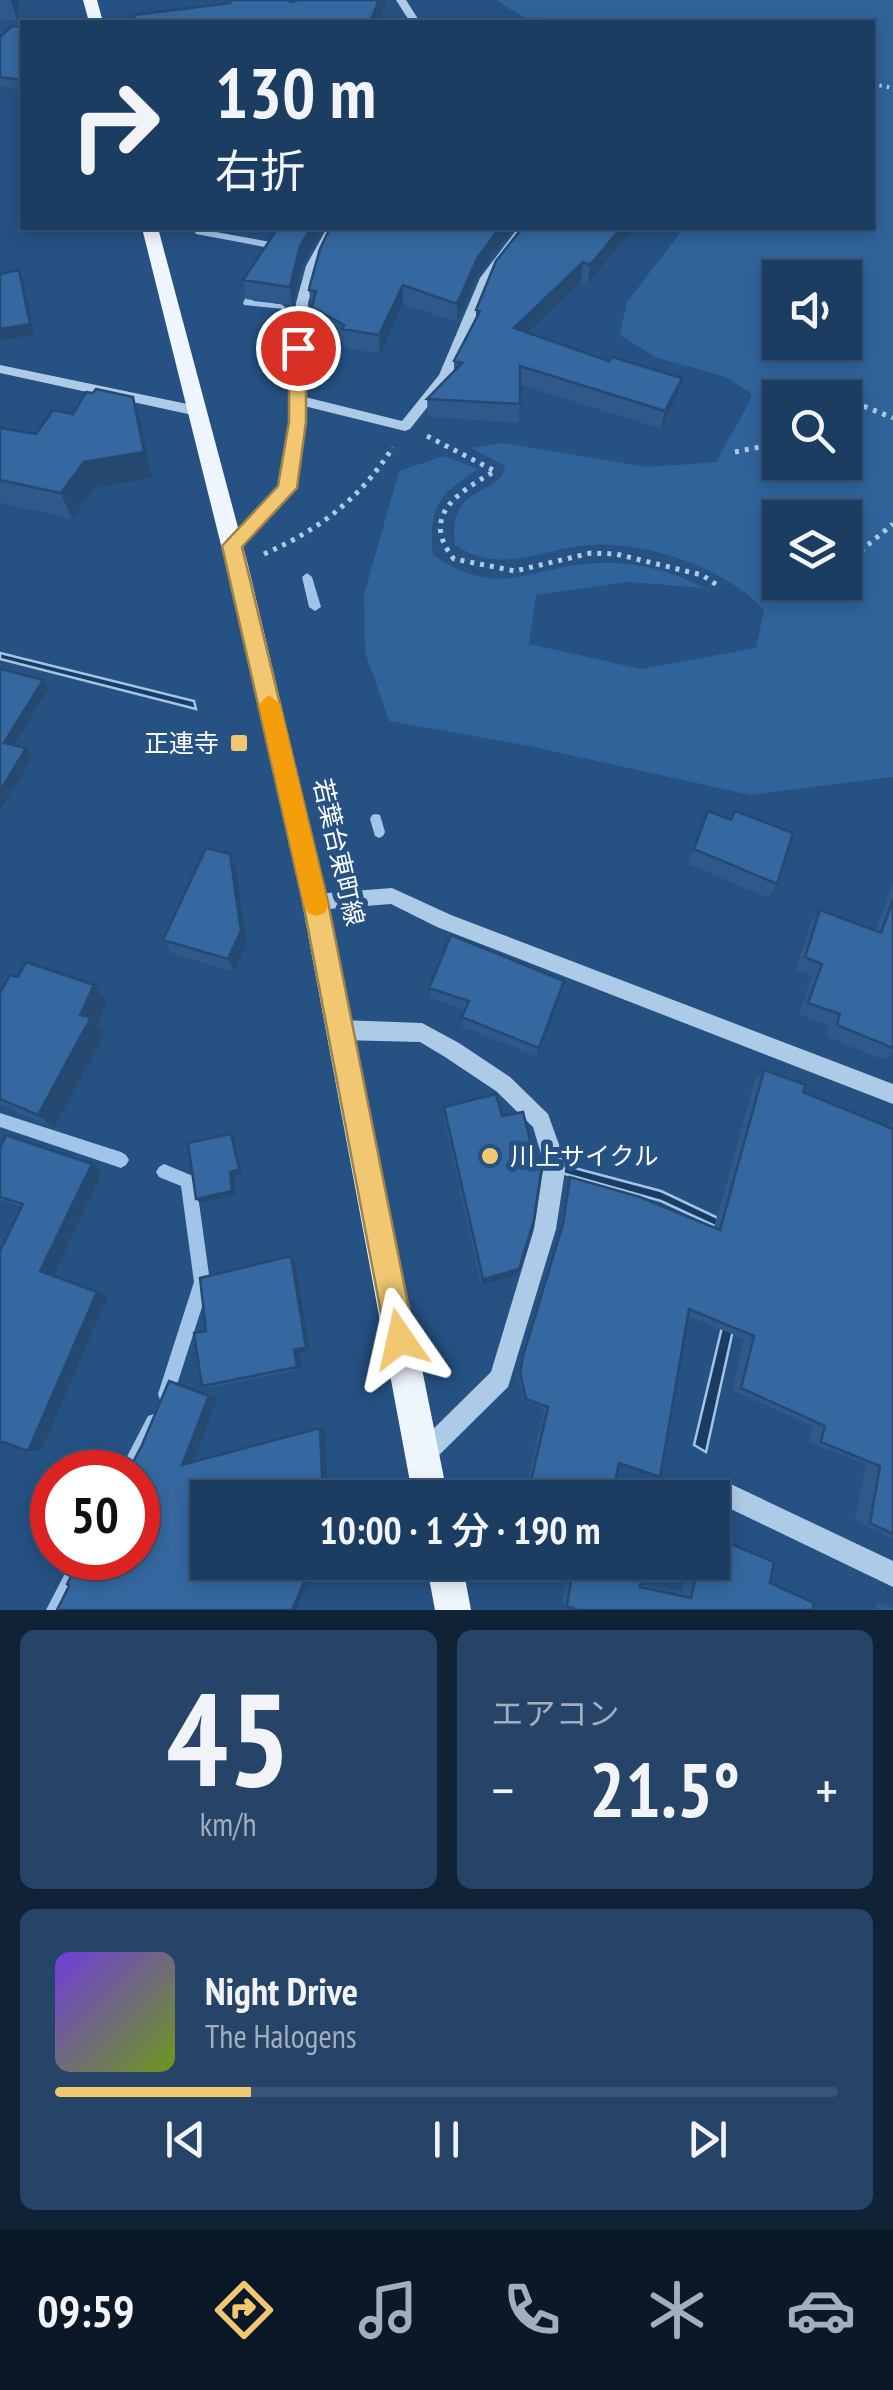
<!DOCTYPE html>
<html lang="ja">
<head>
<meta charset="utf-8">
<style>
	body { margin:0; font-family:"PT Sans Narrow","Noto Sans JP",sans-serif; background:#254468; color:#f1f3f6; height:100vh; display:flex; flex-direction:column; font-size:38px; white-space:nowrap }
	* { box-sizing:border-box; margin:0 }
	p { font-size:32px; color:#a0aebe }
	.icon { flex:none; width:55px; height:55px; fill:none; stroke:currentColor; stroke-width:2; stroke-linecap:round; stroke-linejoin:round }
	.map { position:relative; height:1610px; overflow:hidden }
	.drawer { display:flex; flex-direction:column; gap:20px; padding:20px; background:#0f2236; flex:1 }
	.drawer>* { flex:none }
	.top-card { position:absolute; left:20px; top:20px; width:855px; height:210px; border-radius:0px; box-shadow:0 5px 15px #0003,0 0 0 2px #3a5677; background:#1c3d62; color:#f1f3f6; overflow:hidden }
	.tools { position:absolute; left:762px; top:260px; display:grid; gap:20px }
	.tools a { display:grid; place-items:center; width:100px; height:100px; border-radius:0px; background:#1c3d62; box-shadow:0 5px 15px #0003,0 0 0 2px #3a5677; font-size:50px }
	.speed { position:absolute; left:30px; top:1450px; display:flex; gap:20px; font-size:50px; font-weight:700; text-align:center }
	.speed>* { display:grid; place-content:center; width:130px; height:130px; border-radius:50%; background:#1c3d62; box-shadow:0 5px 15px #0003,0 0 0 2px #3a5677; line-height:1 }
	.speed .limit { border:15px solid #d22; background:#fff; color:#111 }
	.pin { position:absolute; display:grid; place-items:center; width:85px; height:85px; color:#fff; margin:-42px; border:5px solid #fff; border-radius:50%; box-shadow:0 2px 10px #0007 }
	.me { position:absolute; width:110px; margin:-55px; rotate:349deg; stroke-linejoin:round; filter:drop-shadow(0 0 8px #0008) }
	.turn { display:flex; align-items:center; gap:35px; height:210px; padding:0 30px; font-size:45px }
	.turn .icon { width:130px; height:130px; stroke-width:2.5 }
	.turn b { display:block; font-size:70px; line-height:85px }
	.big { font-size:75px; font-weight:600; line-height:1.1 }
	.drawer .tile { flex:1; display:flex; flex-direction:column; justify-content:center; gap:15px; min-width:0; padding:0 35px; border-radius:15px; background:#254468 }
	.drawer .dial { align-items:center; gap:0 }
	.dial b { font-size:130px; line-height:1 }
	.song { display:flex; align-items:center; gap:30px }
	.cover { width:120px; height:120px; border-radius:15px; background:linear-gradient(135deg,hsl(260 70% 55%),hsl(80 70% 35%)) }
	.played { height:10px; border-radius:5px; background:linear-gradient(90deg,#f1c871 25%,#3a5677 25%) }
	.keys { display:flex; justify-content:space-around; direction:ltr }
	.heat { display:flex; justify-content:space-between; align-items:center; font-size:55px; direction:ltr }
	.drawer .tiles { flex:1; display:grid; gap:20px; grid-template-columns:1fr 1fr }
	.tile:last-child { grid-column:span 2 }
	.trip { position:absolute; left:190px; top:1480px; width:540px; height:100px; border-radius:0px; background:#1c3d62; box-shadow:0 5px 15px #0003,0 0 0 2px #3a5677; font-weight:600; line-height:100px; text-align:center }
	.dock { display:flex; height:160px; justify-content:space-around; align-items:center; background:#0b1827; color:#a0aebe }
	.dock .icon { width:70px; height:70px }
	.dock .selected { color:#f1c871 }
	.dock b { font-size:45px; color:#f1f3f6 }
	.map>svg:first-child { display:block }
</style>
</head>
<body>
<div class="map">
<svg width="893" height="1610" viewBox="0 0 893 1610">
	<rect width="100%" height="100%" fill="#255183"/>
	<path fill="#2f639a" fill-rule="evenodd" d="M496,0H893V777L751,795L529,746L389,721L365,652L364,595L399,471L444,456L478,469C438,495 428,508 433,555C501,601 529,566 598,563C633,561 673,571 704,588L629,582L536,595L529,644L641,669L756,648L764,610C724,566 640,538 581,546C534,552 499,574 455,545C446,482 502,497 505,466L471,448L503,443L647,467L717,462C727,438 743,419 752,394L726,377L655,357L620,335L627,302L684,228H872V22H531ZM780,278H845V342H780ZM780,398H845V462H780ZM780,518H845V582H780Z"/>
	<path fill="#1a3c63" stroke="#a1c5e8" stroke-width="2.5" d="M0,653L194,701L196,709L0,659Z
		M563,1165L661,1191L754,1235L706,1452L694,1445L743,1239L661,1201L562,1173Z"/>
	<g fill="none" stroke-linecap="round" stroke-linejoin="round">
		<path fill="#a1c5e8" fill-rule="evenodd" d="M199,229L276,243L280,246L276,249L196,234L195,232Z
			M255,284L259,287L253,301L281,304L285,307L284,309L244,305L243,303L251,287Z
			M307,573L312,577L321,607L315,611L309,607L302,577Z
			M376,814L380,815L385,832L383,836L379,838L375,836L370,819L372,815Z
			M0,1113L121,1152L126,1155L129,1160L126,1165L121,1168L0,1127Z
			M164,1164L193,1176L196,1181L210,1282L174,1394L172,1400L166,1402L160,1400L158,1394L194,1282L181,1186L159,1177L156,1172L159,1167Z
			M154,1414L160,1416L162,1422L136,1472H119L148,1416Z
			M73,1558H91L65,1610H46Z"/>
		<path stroke="#adcae7" stroke-width="4" stroke-dasharray="2.5 5" stroke-linecap="butt" d="M872,84L893,88"/>
		<path stroke="#adcae7" stroke-width="5" stroke-dasharray="4 6" stroke-linecap="butt" d="M845,411L861,405L893,418
			M427,436L495,471C461,491 418,515 454,559L515,571L591,553L616,554L702,575L720,587
			M735,452L780,443
			M264,554C319,530 361,498 393,447
			M845,564L893,524
			M762,592L784,595L817,582"/>
		<path fill="#adcae7" fill-rule="evenodd" d="M396,0H406L420,22H410Z
			M327,228H339L318,266L308,303L305,397L402,421L439,375L480,278L518,228H530L492,278L452,376L410,429L405,431L304,406L294,488L237,550H227V542L280,486L290,422L296,303L306,266Z
			M0,365L197,406L204,411L197,416L0,373Z
			M392,888L451,915L893,1084V1104L437,927L391,904L315,910L308,908L306,902L308,896L315,894Z
			M340,1020L422,1023L459,1043L510,1077L548,1114L566,1164L556,1229L508,1387L431,1463L423,1467L415,1463L411,1455L415,1447L491,1372L534,1229L544,1164L533,1127L496,1091L445,1057L420,1042L340,1040L333,1037L330,1030L333,1023Z
			M720,1479L893,1561V1587L712,1500L708,1491L711,1482Z"/>
		<path fill="#eff5fd" fill-rule="evenodd" d="M83,0H97L103,22H89Z
			M142,228H158L248,565L328,902L448,1498H413L302,902L226,565Z
			M426,1562H462L471,1610H435Z"/>
	</g>
	<path fill="#2e598a" d="M0,0H19L17,20L0,21Z
		M22,27V90L0,86V37Z
		M278,228H323L302,265L292,306L246,299L243,280Z
		M522,228H634L588,283L581,281L528,333L609,361L682,378L677,396L661,429L520,385L519,423L428,417L427,399L454,371V361L476,320V310Z
		M477,276L457,322L403,304L380,354L344,348L343,343L314,325L309,290Z
		M73,414L141,424L152,478L94,488L72,519L0,503V428L36,434Z
		M708,811L777,884L768,898L688,864Z
		M230,854L236,869L247,944L234,972L171,953L163,940Z
		M893,883V1053L883,1060L826,1036L829,1025L799,1015L812,976L796,970L810,924L820,910L875,931Z
		M564,981L537,1057L462,1027V1017L465,1010L430,998L429,988Z
		M0,993L107,1002L97,1024L105,1033L54,1128L0,1104Z
		M764,1070L803,1092L888,1127L893,1123V1539L855,1520L866,1465L809,1442L812,1426L732,1390L744,1339L688,1316L660,1477L618,1464L528,1494L525,1492L544,1408L523,1400L518,1376L521,1358L560,1230L567,1184L570,1177L714,1227L755,1081Z
		M444,1107L519,1269L516,1276L481,1285L444,1119Z
		M0,1148L92,1164L102,1172L53,1276L108,1296L41,1451H28L22,1207L0,1200Z
		M295,1262L310,1350L299,1353L302,1369L210,1388L202,1386L206,1331Z
		M569,1562H645L641,1584L682,1592L689,1562H712L770,1583L813,1610L567,1606L562,1601Z
		M877,1602L893,1608V1610H875Z"/>
	<path fill="#254970" d="M11,0H19L17,20Z
		M379,0H387L378,22H370Z
		M311,228H323L302,265L292,306L290,287L300,246Z
		M500,228H514L477,276L457,322V304L478,257Z
		M621,228H634L588,283L590,265Z
		M583,262L581,281L513,347L514,328Z
		M19,270L23,280L34,334L0,341V329Z
		M403,285V304L380,354L379,335Z
		M682,378L677,396L661,429L665,411Z
		M133,397L141,424L152,478L94,488L72,519L61,493Z
		M43,680L48,689L10,752L4,743Z
		M26,748L32,758L0,810V791Z
		M230,854L236,869L247,944L234,972L228,959Z
		M564,981L561,992L537,1057L539,1048Z
		M94,985L107,1002L97,1024L105,1033L54,1128L38,1115Z
		M231,1134L234,1139L242,1173L234,1176L235,1195L200,1203L196,1199L230,1172Z
		M92,1164L102,1172L53,1277L40,1271Z
		M291,1256L295,1262L310,1350L299,1353L302,1369L297,1367L294,1350Z
		M519,1269L516,1276L481,1285L483,1279Z
		M97,1292L108,1296L41,1451H28Z
		M169,1381L180,1383L218,1398L192,1464L182,1465Z
		M320,1428H325L328,1498H323Z
		M313,1562H316L296,1610H292Z"/>
	<path fill="#3568a0" stroke="#254970" stroke-width="2.5" d="M232,0H289L290,2L299,0H379L370,22H136L134,15L230,3Z
		M538,19L539,22H418Z
		M12,26L22,27V78L20,80L0,77V37Z
		M278,228H311L300,246L290,287L243,280Z
		M330,228H500L478,257L457,304L403,285L379,335L342,329L344,325L312,307L316,291L309,290L310,285L320,249Z
		M522,228H621L590,265L583,262L514,328L609,361L612,357L682,378L665,411L520,366V404L427,399L462,363L454,361L480,311L476,310L496,261Z
		M19,270L30,324L0,329V274Z
		M96,389L133,397L144,452L84,462L61,493L0,480V428L36,434L53,410L73,414L86,392L93,393Z
		M0,669L43,680L4,743L26,748L0,791Z
		M708,811L731,820L735,811L793,833L777,884L694,849Z
		M206,848L230,854L241,931L228,959L163,940Z
		M893,900V1048L837,1025L840,1014L808,1003L822,964L805,957L820,910L881,933Z
		M451,935L564,981L539,1048L462,1017L469,1001L429,988Z
		M26,962L94,985L80,1015L91,1017L38,1115L0,1099V993L10,975L18,977Z
		M764,1070L806,1085L803,1092L893,1129V1534L870,1523L880,1466L821,1442L825,1426L741,1388L754,1336L689,1309L660,1477L619,1463L612,1498H538L528,1494L548,1407L526,1399L520,1373L523,1356L563,1224L570,1177L640,1197L720,1230Z
		M496,1094L502,1116L523,1112L536,1163L542,1165L534,1220L519,1269L483,1279L444,1107Z
		M231,1134L239,1169L230,1172L232,1191L196,1199L188,1143Z
		M6,1135L92,1164L40,1271L97,1292L28,1451L0,1441V1251L23,1204L0,1197V1148Z
		M291,1256L306,1347L294,1350L297,1367L202,1386L194,1333L206,1331L200,1278Z
		M169,1381L209,1396L182,1465L320,1428L323,1498H208V1562H313L292,1610H57L69,1586L67,1584L81,1558H138V1472H128L142,1445Z
		M712,1536L774,1562L770,1583L814,1603L813,1610H578L567,1606L574,1562H645L640,1587L691,1598L699,1562H712Z"/>
	<path fill="#f1c871" stroke="#9d8249" stroke-width="2.5" d="M298,342L306,348V422L297,488L242,547L328,902L415,1339L411,1350L400,1354L390,1350L386,1339L303,902L222,546L278,486L289,422V348Z"/>
	<path fill="#f59e0b" d="M269,695L280,704L328,905L325,913L316,916L308,913L304,905L259,704Z"/>
	<g fill="#f1c871" stroke="#255183" stroke-width="4">
		<rect x="229" y="733" width="20" height="20" rx="5"/>
		<circle cx="490" cy="1156" r="10"/>
	</g>
	<g text-anchor="middle" stroke-width="10" stroke-linejoin="round" paint-order="stroke">
		<g font-size="25" fill="#fff" stroke="#255183" text-anchor="end">
			<text x="219" y="752">正連寺</text>
			<text x="510" y="1165" text-anchor="start">川上サイクル</text>
		</g>
		<g font-size="25" fill="#fff" stroke="#255183">
			<text transform="translate(339 852) rotate(77)" y="9">若葉台東町線</text>
		</g>
	</g>
</svg>
<div class="tools">
<a><svg class="icon" aria-label="sound" viewBox="0 0 24 24"><path d="M4 9h4l5-4v14l-5-4H4zM17 9q2 3 0 6"/></svg></a>
<a><svg class="icon" aria-label="search" viewBox="0 0 24 24"><circle cx="10" cy="10" r="6"/><path d="M15 15l6 6"/></svg></a>
<a><svg class="icon" aria-label="layers" viewBox="0 0 24 24"><path d="M12 4l9 5-9 5-9-5zM3 14l9 5 9-5"/></svg></a>
</div>
<div class="speed"><div class="limit">50</div></div>
<div class="pin" style="left:298px;top:348px;background:#d93025"><svg class="icon" aria-label="arrive" viewBox="0 0 24 24"><path d="M6 21V4h12l-3 4 3 4H6"/></svg></div>
<svg class="me" style="left:400px;top:1339px" viewBox="-20 -20 40 40"><path d="M0-17L14 15 0 8-14 15z" fill="#f1c871" stroke="#fff" stroke-width="4"/></svg>
<div class="trip">10:00 · 1 分 · 190 m</div>
<div class="top-card">
<div class="turn"><svg class="icon" aria-label="right" viewBox="0 0 24 24"><path d="M7 20v-9h11M14 6l5 5-5 5"/></svg><div><b>130 m</b>右折</div></div>
</div>
</div>
<section class="drawer">
<div class="tiles">
<div class="tile dial"><b>45</b><p>km/h</p></div>
<div class="tile"><p>エアコン</p>
<div class="heat"><a>−</a><b class="big">21.5°</b><a>+</a></div>
</div>
<div class="tile">
<div class="song"><i class="cover"></i><div><b>Night Drive</b><p>The Halogens</p></div></div>
<div class="played"></div>
<div class="keys"><svg class="icon" aria-label="previous" viewBox="0 0 24 24"><path d="M18 5L8 12l10 7zM5 5v14"/></svg><svg class="icon" aria-label="pause" viewBox="0 0 24 24"><path d="M8 5v14M16 5v14"/></svg><svg class="icon" aria-label="next" viewBox="0 0 24 24"><path d="M6 5l10 7-10 7zM19 5v14"/></svg></div>
</div>
</div>
</section>
<nav class="dock">
<b>09:59</b>
<svg class="icon selected" aria-label="directions" viewBox="0 0 24 24"><path d="M12 3l9 9-9 9-9-9zM9 14v-3h6M13 9l2 2-2 2"/></svg>
<svg class="icon" aria-label="music" viewBox="0 0 24 24"><path d="M9 18V5l10-2v13"/><circle cx="6" cy="18" r="3"/><circle cx="16" cy="16" r="3"/></svg>
<svg class="icon" aria-label="phone" viewBox="0 0 24 24"><path d="M5 4h4l2 5-3 2q2 4 5 5l2-3 5 2v4C11 20 4 13 5 4z"/></svg>
<svg class="icon" aria-label="climate" viewBox="0 0 24 24"><path d="M12 3v18M4 7l16 10M4 17L20 7"/></svg>
<svg class="icon" aria-label="car" viewBox="0 0 24 24"><path d="M5 17H2v-5l4-1 3-4h7l3 4 3 1v5h-3M9 17h6M6 11h13"/><circle cx="7" cy="17" r="2"/><circle cx="17" cy="17" r="2"/></svg>
</nav>
</body>
</html>
